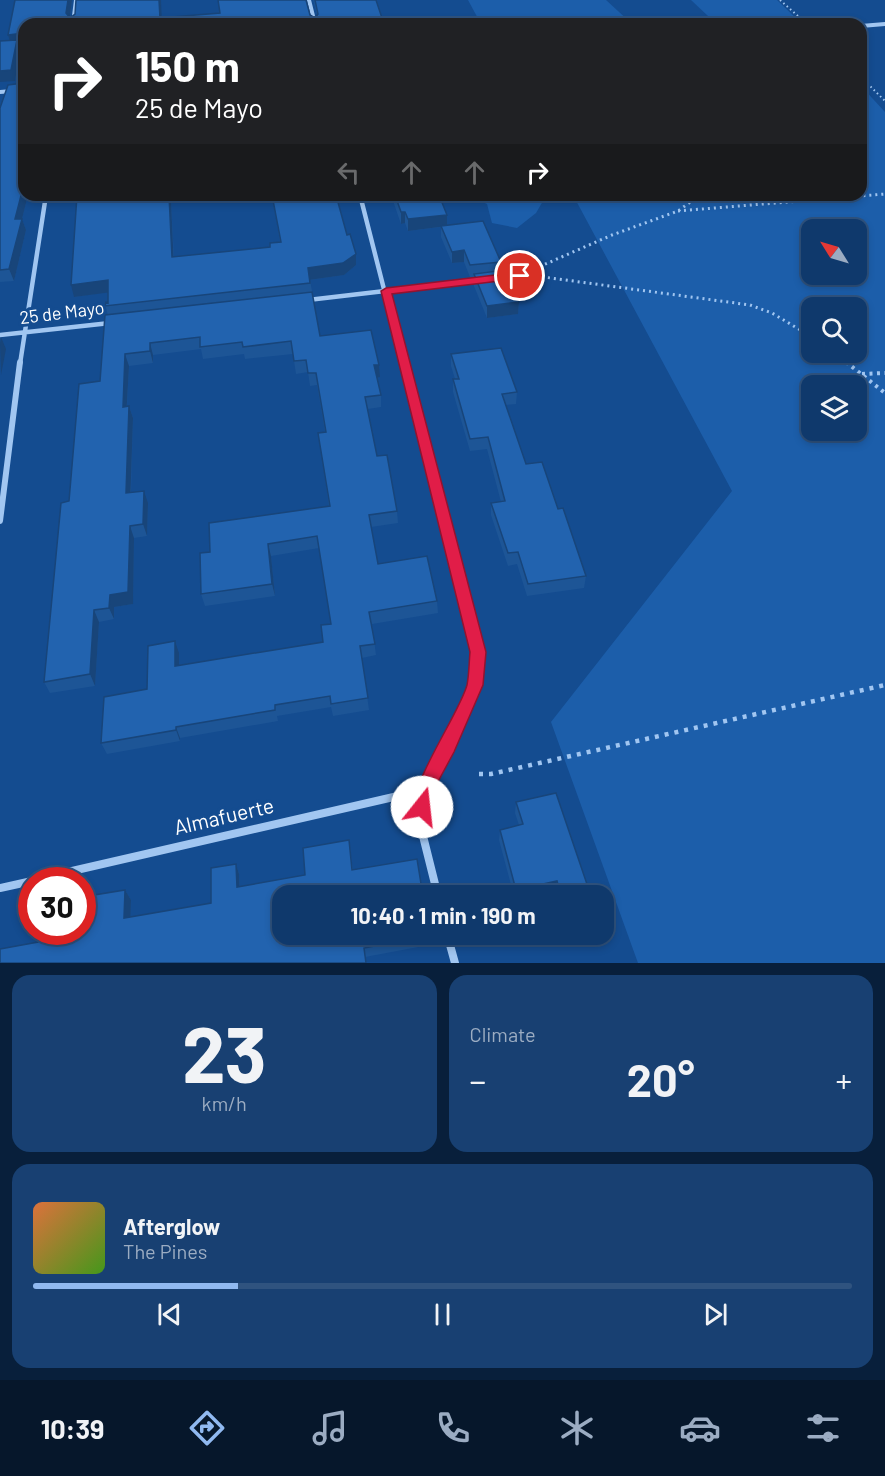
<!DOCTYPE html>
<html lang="en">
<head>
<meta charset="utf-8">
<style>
	body { margin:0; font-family:Barlow,sans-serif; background:#184072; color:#f1f3f6; height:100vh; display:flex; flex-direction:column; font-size:22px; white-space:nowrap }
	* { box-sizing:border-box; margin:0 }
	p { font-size:20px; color:#9bacc2 }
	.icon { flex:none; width:33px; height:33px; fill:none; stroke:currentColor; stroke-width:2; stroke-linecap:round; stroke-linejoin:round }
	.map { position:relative; height:963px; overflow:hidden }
	.drawer { display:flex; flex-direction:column; gap:12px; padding:12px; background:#081f3b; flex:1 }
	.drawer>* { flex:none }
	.top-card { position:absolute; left:18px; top:18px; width:849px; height:183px; border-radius:18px; box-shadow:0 3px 9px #0003,0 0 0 2px #2f537f; background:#202124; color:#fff; overflow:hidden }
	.needle { width:39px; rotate:307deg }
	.tools { position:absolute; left:801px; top:219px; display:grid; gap:12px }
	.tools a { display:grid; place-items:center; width:66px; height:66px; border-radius:12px; background:#0f396c; box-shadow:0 3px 9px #0003,0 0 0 2px #2f537f; font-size:30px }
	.speed { position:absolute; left:18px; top:867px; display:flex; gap:12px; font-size:30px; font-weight:700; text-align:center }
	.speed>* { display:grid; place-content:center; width:78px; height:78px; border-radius:50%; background:#0f396c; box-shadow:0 3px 9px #0003,0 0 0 2px #2f537f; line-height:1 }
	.speed .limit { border:9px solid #d22; background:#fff; color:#111 }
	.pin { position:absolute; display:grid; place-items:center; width:51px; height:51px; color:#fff; margin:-26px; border:3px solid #fff; border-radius:50%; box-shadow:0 2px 6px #0007 }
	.me { position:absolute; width:66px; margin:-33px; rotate:16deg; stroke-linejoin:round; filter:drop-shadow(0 0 4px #0008) }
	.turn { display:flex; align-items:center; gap:21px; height:126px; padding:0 18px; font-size:27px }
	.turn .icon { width:78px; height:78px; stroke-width:2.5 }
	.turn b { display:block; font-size:42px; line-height:51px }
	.lanes { display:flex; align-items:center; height:57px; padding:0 18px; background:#0003; justify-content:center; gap:30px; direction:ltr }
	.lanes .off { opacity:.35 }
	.big { font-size:45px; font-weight:700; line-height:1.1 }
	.drawer .widget { flex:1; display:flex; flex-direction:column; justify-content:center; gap:9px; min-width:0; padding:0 21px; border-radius:18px; background:#184072 }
	.drawer .dial { align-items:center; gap:0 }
	.dial b { font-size:78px; line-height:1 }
	.song { display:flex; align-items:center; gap:18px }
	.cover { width:72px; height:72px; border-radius:9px; background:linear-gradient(135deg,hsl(20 70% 55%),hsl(100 70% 35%)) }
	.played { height:6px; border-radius:3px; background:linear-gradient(90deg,#90b9f0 25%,#2f537f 25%) }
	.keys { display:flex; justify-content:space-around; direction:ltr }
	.heat { display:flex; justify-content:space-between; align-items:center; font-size:33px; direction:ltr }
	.drawer .tiles { flex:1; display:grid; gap:12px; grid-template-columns:1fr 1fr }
	.widget:last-child { grid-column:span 2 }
	.trip { position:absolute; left:272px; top:885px; width:342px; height:60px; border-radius:18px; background:#0f396c; box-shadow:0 3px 9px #0003,0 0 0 2px #2f537f; font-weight:700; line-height:60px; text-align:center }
	.tab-bar { display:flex; height:96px; justify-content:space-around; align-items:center; background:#06172b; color:#9bacc2 }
	.tab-bar .icon { width:42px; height:42px }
	.tab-bar .active { color:#90b9f0 }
	.tab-bar b { font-size:27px; color:#f1f3f6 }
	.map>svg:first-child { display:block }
</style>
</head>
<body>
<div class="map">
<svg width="885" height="963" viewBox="0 0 885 963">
	<rect width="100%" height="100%" fill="#144c90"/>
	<path fill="#1c5eaa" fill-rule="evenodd" d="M468,0H606L631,23L708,16L691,0H777L802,24H481Z
		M861,86L885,112V963H638L551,722L732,491L573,195H861ZM812,230H856V274H812ZM812,308H856V352H812ZM812,386H856V430H812Z
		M468,195H530L543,201L536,213L517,228L492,223L487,204Z"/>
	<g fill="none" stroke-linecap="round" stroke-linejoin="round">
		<path stroke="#a1c6f1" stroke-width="2" stroke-dasharray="1.5 3" stroke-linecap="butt" d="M780,0L807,24
			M861,77L885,101"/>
		<path stroke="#a1c6f1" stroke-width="3" stroke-dasharray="2 4" stroke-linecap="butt" d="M678,211L885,194
			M534,269L612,235L678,211L700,195
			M536,276L750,305L772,313L812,337
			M833,352L848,364"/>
		<path stroke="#a1c6f1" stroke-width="4" stroke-dasharray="3 4.5" stroke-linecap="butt" d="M846,362L885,393
			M862,374L885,373"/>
		<path stroke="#a1c6f1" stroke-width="4.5" stroke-dasharray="4 6" stroke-linecap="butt" d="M479,774H491L885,685"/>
		<path stroke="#a1c6f1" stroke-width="4" d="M309,0L315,24
			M73,24L76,0
			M861,26L885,24
			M0,92L24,90"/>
		<path stroke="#a1c6f1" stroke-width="4.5" d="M360,195L403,364
			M501,278L520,276
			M308,300L479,280
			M0,335L110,323
			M20,364L46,195"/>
		<path stroke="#a1c6f1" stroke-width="6" d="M403,362L471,626
			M0,521L20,362"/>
		<path stroke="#a1c6f1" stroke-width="8" d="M33,880L424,790
			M0,888L32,881
			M438,896L420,824L424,790L448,747L475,685L478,653L471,625
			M447,934L455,963"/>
	</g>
	<path fill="#1d5596" d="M15,0H72L70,17V18L75,14L76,0H161V18L310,15L315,18L317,15L313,0H376L383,21L24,24V44H18L20,50L15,81L10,40Z
		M0,108L24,195H28L22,219L26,230L14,281L0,282Z
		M77,195H170L171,200L174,257L270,247L280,242L272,195L347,235L356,254V265L344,275L310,280L320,336L380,377H377L381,395V407L368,409L377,456L397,511L398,523L371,527L378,564L437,601L438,613L372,624L376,655L362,658L369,710L333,716L331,707L277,716L278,721L180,738V741L107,754L101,743L179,653V665L323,642L331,624L319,548L271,556L275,596L205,606L201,594L210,552L329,506L318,433L325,432L317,385L310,386L308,372L296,374L293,354L245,359L244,354L203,359L201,349L153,355V363L129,366L127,406H129L133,418L131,493L148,503L147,536L134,538L133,604L114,607V619L99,622L95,686L50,693L44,682L69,501L100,381L108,315L105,306L108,303V292L74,297Z
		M391,195H439L447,225L501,262L500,271L519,302L518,314L487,318L474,286V277H470L464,262L452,263L441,237V227L408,231L405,223L401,224Z
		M451,354L517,392L516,404L506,405L526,464L558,509L586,576L584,588L527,596L517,564L508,566L491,515V503L501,502L487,449L470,451L453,392V379H455L451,366Z
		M516,802L591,896H556L555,891L535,896H514L499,840L500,830L519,825L515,813Z
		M349,840L353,870L429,934V945L365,957L38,942L125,890L131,900L130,917L211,903L236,864L239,874L240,887L305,875Z"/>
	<path fill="#18457a" d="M68,0H72L69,23L66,13Z
		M159,0H161L162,24L160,18Z
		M24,33V44H18L20,50L15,81L0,82V71L11,45L8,35Z
		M24,184V195H28L22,219L26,230L14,281L9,269L15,219Z
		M169,195H170L171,200L174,269L172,257Z
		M401,212H405V223L401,224Z
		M447,215V226L408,231V219Z
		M464,250V262L452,263V252Z
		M356,254V265L344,275L309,280L308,268Z
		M108,280L112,292L74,297L71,285Z
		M519,302L518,314L487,318V306Z
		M1,337L6,349L1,375L0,343Z
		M150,343L153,355V363L150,351Z
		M125,354L129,366L126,419L123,407Z
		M374,365H379L380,377L375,378Z
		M129,406L133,418L130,506L126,493Z
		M144,491L148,503L147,536L143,524Z
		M130,526L134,538L133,604L114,607V619L109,608L110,595Z
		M268,544L271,556L275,596L272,584Z
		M94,610L99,622L95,686L90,674Z
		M175,641L179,653V678L175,666Z
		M176,727L180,738V741L176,730Z
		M236,864L239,874L240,897L237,887Z
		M557,881L555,891L535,896H516V890Z
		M125,890L131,900L130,928L124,918Z"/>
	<path fill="#2263af" stroke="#18457a" stroke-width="1.5" d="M15,0H68L66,13L70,18L75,14L76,0H159L160,18L220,13L218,0H306L310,15L315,18L318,14L315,0H376L383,21L400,22L401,24H24V33L8,35Z
		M446,21L447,24H406Z
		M17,40L11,70L0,71V41Z
		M23,83L24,84V184L15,219H22L9,269L0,270V108L8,85Z
		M77,195H169L172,257L270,247V243L281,242L272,195H336L347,235L350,234L356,254L343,263L308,268L310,283L105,306L106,302L108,303V280L71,285Z
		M395,195H439L447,215L408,219L405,212H401Z
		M483,221L501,262L470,265L464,250L452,252L441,226Z
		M505,270L519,302L487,306L474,274Z
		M312,292L320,336L371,330L379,365H374L381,395L365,397L377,456L387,455L397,511L369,515L378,564L427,556L437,601L369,612L375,644L360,646L368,698L331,704L330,696L275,705V710L176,727V730L101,743L104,697L147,689L148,646L175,641V666L323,642L321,625L331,624L317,536L268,544L272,584L201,594L200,553L210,552L209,523L330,506L318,433L326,432L316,373H308L306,360L294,361L291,341L243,347L242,342L200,347V337L150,343V351L125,354L123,407L129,406L126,493L144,491L143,524L130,526L128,592L110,595L109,608L94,610L90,674L44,682L61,503L69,501L79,384L100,381L105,315Z
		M501,348L517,392L502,394L526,464L542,462L558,509L563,508L586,576L528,584L518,552L508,553L491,503L505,501L488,437L470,439L453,379H459L451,354Z
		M556,793L591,896H561L557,881L516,890L500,830L523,824L516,802Z
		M349,840L352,870L417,859L423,896H282V934H429V936L364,948L366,963H0V949L38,942L39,932H82V897L125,890L124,918L211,903V868L236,864L237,887L305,875L303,848Z"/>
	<path fill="#e11d48" stroke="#92132f" stroke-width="1.5" d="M520,272L525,276L524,278L392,294L486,652L483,685L454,752L433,791L428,813L422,815L416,813C405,789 459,715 467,685C469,675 469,663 470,652L381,291L386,288Z"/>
	<g text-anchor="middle" stroke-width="6" stroke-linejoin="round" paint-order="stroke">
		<g font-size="18" fill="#fff" stroke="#144c90">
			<text transform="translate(62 313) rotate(-7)" y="6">25 de Mayo</text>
		</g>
		<g font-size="21" fill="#fff" stroke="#144c90">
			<text transform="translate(224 817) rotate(-13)" y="7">Almafuerte</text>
		</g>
	</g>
</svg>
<div class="tools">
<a><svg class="needle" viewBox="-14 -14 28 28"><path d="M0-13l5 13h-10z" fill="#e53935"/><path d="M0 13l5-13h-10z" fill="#9bacc2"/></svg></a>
<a><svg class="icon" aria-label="search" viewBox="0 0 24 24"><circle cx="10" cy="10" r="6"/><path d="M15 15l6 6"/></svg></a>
<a><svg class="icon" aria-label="layers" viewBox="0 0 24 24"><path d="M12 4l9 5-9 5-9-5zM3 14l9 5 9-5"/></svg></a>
</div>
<div class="speed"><div class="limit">30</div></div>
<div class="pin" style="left:520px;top:276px;background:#d93025"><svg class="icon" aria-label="arrive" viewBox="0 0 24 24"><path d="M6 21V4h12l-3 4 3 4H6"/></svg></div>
<svg class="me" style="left:422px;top:807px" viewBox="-20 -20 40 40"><circle r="19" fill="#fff"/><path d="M0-13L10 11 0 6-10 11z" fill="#e11d48"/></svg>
<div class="trip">10:40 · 1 min · 190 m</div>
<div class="top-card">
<div class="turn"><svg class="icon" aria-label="right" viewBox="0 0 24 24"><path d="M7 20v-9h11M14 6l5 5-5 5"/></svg><div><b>150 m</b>25 de Mayo</div></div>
<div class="lanes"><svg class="icon off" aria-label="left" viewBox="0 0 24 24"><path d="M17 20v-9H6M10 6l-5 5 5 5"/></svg><svg class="icon off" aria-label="ahead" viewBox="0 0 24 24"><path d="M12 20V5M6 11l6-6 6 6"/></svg><svg class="icon off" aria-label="ahead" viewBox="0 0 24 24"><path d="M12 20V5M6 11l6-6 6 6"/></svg><svg class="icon" aria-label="right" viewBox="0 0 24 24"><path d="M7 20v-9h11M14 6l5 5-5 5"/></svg></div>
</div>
</div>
<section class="drawer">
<div class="tiles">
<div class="widget dial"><b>23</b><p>km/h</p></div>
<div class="widget"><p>Climate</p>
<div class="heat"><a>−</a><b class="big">20°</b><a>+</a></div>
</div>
<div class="widget">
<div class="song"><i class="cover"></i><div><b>Afterglow</b><p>The Pines</p></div></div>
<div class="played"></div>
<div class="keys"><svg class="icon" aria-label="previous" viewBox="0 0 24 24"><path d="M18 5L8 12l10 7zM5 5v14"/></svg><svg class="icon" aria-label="pause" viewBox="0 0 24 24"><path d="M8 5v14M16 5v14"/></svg><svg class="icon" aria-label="next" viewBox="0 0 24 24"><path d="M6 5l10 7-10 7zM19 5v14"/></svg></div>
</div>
</div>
</section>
<nav class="tab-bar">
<b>10:39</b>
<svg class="icon active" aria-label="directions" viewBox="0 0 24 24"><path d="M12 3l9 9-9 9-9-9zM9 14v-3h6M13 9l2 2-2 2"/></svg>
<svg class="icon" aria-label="music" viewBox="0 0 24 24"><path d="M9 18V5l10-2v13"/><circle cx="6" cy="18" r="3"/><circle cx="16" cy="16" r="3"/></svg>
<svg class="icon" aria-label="phone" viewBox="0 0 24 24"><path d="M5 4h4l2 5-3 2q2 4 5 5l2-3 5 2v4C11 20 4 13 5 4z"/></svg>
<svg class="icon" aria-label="climate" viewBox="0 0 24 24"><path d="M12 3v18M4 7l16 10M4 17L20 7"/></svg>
<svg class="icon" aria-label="car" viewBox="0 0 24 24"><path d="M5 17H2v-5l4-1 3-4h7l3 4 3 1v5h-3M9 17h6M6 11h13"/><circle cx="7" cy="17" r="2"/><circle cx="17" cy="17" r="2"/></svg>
<svg class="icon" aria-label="filters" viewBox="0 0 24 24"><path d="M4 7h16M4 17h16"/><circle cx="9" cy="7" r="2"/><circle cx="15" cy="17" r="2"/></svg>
</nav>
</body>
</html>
